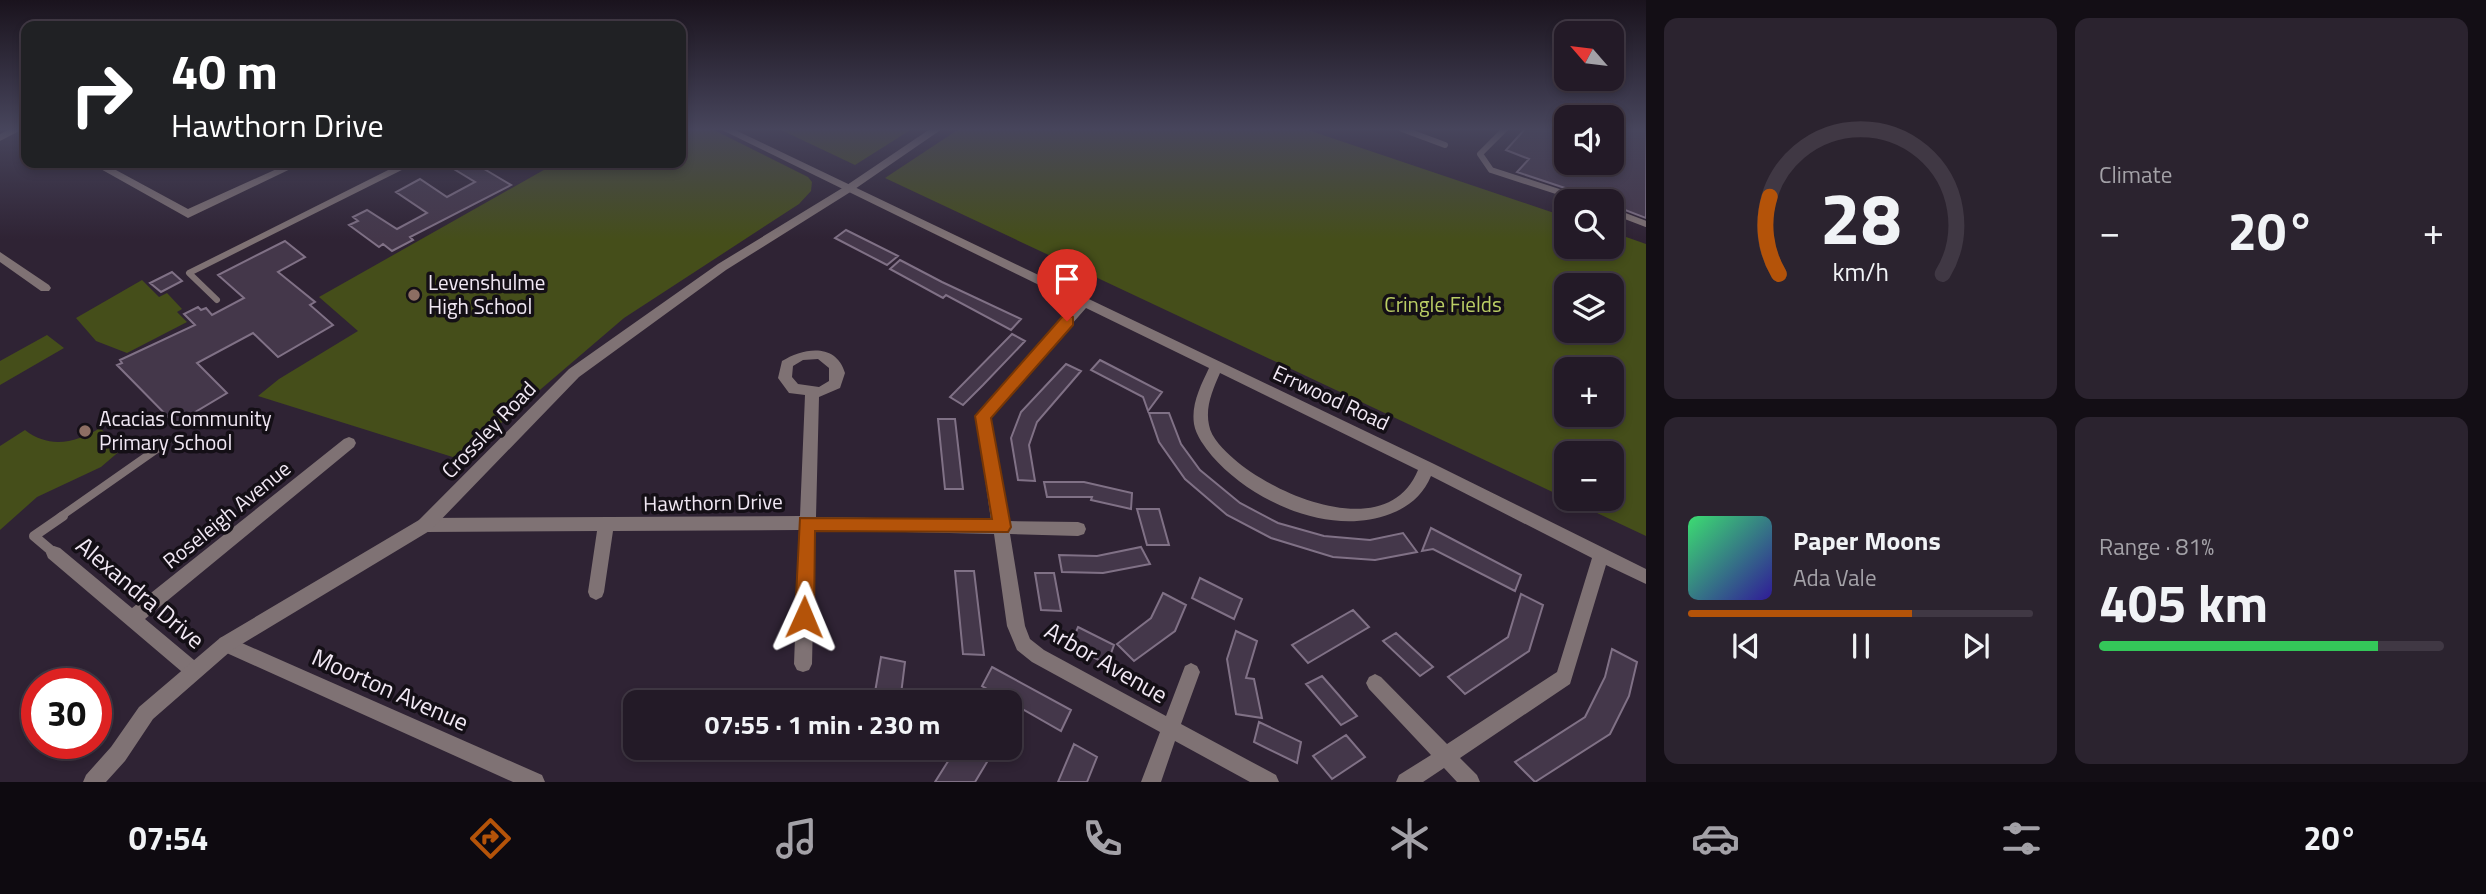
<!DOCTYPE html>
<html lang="en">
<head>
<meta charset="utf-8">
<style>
	body { margin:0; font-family:"Titillium Web",sans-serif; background:#2b232f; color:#f1f3f6; height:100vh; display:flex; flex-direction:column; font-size:26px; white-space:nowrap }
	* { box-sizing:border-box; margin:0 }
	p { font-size:23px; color:#a3a1a7 }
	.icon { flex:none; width:38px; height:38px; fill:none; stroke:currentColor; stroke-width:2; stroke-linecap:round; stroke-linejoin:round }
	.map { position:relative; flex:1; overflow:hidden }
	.panel { display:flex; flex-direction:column; gap:18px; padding:18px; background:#130e15; width:840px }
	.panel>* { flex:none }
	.hud { position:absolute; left:21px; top:21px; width:665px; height:147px; border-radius:14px; box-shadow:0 4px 10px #0003,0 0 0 2px #403844; background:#202124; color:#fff; overflow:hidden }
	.needle { width:46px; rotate:298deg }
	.buttons { position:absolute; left:1554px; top:21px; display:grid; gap:14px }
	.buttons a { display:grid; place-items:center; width:70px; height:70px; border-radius:14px; background:#231a27; box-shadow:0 4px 10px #0003,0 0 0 2px #403844; font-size:35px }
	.speed { position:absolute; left:21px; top:668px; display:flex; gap:14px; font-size:35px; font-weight:700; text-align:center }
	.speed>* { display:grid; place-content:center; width:91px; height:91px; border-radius:50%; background:#231a27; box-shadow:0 4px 10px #0003,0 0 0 2px #403844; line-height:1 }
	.speed .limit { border:10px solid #d22; background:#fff; color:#111 }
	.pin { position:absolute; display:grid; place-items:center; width:60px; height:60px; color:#fff; margin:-72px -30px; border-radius:50% 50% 50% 0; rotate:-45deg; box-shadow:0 0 7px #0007 }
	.pin .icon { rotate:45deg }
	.me { position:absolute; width:77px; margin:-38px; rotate:1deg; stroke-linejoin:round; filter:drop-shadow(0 0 5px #0008) }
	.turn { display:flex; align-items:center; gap:24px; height:147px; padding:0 35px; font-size:32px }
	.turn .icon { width:91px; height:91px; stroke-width:2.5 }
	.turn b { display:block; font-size:49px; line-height:60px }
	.big { font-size:52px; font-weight:700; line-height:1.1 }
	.panel .card { flex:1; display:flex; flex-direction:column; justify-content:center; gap:10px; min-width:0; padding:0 24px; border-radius:14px; background:#2b232f }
	.panel .dial { align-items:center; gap:0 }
	.dial svg { height:182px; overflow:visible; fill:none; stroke:#403844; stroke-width:7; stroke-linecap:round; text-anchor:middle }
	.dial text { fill:#f1f3f6; stroke:none }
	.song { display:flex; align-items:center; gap:21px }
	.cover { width:84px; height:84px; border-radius:10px; background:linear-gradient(135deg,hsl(140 70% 55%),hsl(250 70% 35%)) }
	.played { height:7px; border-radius:4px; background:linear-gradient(90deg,#b45309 65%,#403844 65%) }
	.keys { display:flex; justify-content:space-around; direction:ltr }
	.heat { display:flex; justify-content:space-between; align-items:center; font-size:38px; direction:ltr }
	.charge { height:10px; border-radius:5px; background:linear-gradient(90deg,#34c759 81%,#403844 0) }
	.panel .tiles { flex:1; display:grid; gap:18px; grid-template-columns:repeat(2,1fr) }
	.trip { position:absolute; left:623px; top:690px; width:399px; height:70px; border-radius:14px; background:#231a27; box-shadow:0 4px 10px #0003,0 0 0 2px #403844; font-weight:700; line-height:70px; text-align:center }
	.menu { display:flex; height:112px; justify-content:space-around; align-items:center; background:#0e0a10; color:#a3a1a7 }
	.menu .icon { width:49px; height:49px }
	.menu .selected { color:#b45309 }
	.menu b { font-size:32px; color:#f1f3f6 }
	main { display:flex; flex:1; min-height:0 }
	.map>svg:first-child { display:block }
</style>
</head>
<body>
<main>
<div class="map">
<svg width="1646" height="782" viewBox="0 0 1646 782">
	<rect width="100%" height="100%" fill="#2f2334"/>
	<path fill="#454e1a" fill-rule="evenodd" d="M681,129H712L808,177L812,182L811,191L799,204L624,318L459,459L258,396L279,379L358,331L319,297L556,163H681Z
		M779,129H912L855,165Z
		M959,129H1305L1566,217V247H1612V232L1646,244V536L885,178ZM1566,285H1612V331H1566ZM1566,369H1612V415H1566ZM1566,453H1612V499H1566Z
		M142,280L159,297L167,293L182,309L177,312L187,322L127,353L96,341L76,318Z
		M47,335L64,348L0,385V361Z
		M100,428L122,449L101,467L37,497L0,530V446L25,430C49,449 76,443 100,428Z"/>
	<path fill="#44374a" stroke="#807186" stroke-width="2" d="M1525,129H1566V163H1612V129H1646V218L1612,205V201H1596L1589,196L1517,172L1529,159L1506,150Z
		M444,163H474L511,185L410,237L413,240L392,251L383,244L379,247L349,225L358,221L353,217L367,210L397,229L427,213L396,192L420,179L447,197L475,182Z
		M846,230L898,256L887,265L835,238Z
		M285,241L305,257L278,272L315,302L310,305L333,325L278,357L253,333L197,363L227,393L175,424L117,365L122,363L120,360L195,325L184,314L198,307L201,310L206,308L212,315L244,298L218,275Z
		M900,260L942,282L1021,319L1011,330L946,295L943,298L890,269Z
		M172,272L182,281L161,292L150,283Z
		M1012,334L1025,341L983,385L963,405L950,397Z
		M1100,360L1129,375L1162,392L1148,411L1143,397L1091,370Z
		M1066,364L1081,371L1037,422L1029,445L1035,481L1018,480L1011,438L1021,412Z
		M1149,413H1169L1181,444L1200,470L1240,503L1278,523L1324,536L1370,540L1403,533L1417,552L1375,560L1333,557L1271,538L1227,515L1185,479L1159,442Z
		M938,419H955L963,489H945Z
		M1044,482H1084L1132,493L1131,509L1091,500L1092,497H1047Z
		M1137,509H1159L1169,545H1147Z
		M1431,528L1521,575L1515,591L1433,549L1422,551Z
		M1141,547L1150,564L1103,573L1062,572L1059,555L1097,556Z
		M955,571H974L984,655L963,654Z
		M1035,573H1054L1061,611L1041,610Z
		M1200,578L1242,599L1234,619L1192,598Z
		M1163,593L1186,605L1175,631L1134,661L1117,644L1151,618Z
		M1521,594L1543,605L1529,651L1465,694L1448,677L1508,637Z
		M1353,610L1369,627L1308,663L1292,645Z
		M1078,627L1114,645L1107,664L1070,646Z
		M1236,631L1257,641L1246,678L1254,679L1262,718L1236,714L1227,659Z
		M1396,633L1433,667L1420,676L1383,641Z
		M1612,649L1637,662L1629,696L1610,734L1535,782L1515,762L1585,717L1605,677Z
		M881,657L905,662L900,702L874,698Z
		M992,667L1071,710L1061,731L982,686Z
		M1322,676L1357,716L1341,725L1306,684Z
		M1259,722L1301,742L1297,763L1254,742Z
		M1346,735L1365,757L1332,779L1313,756Z
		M1074,744L1097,757L1087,782H1058Z
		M957,747H996L975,782H935Z"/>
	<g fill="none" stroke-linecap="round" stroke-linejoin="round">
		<path stroke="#7f7274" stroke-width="6" d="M1402,129L1445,145
			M1505,129L1480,154L1491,170L1587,201
			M1612,211L1646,224
			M217,300L189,273L409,163"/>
		<path stroke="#7f7274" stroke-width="8" d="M60,517L167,442"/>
		<path stroke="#7f7274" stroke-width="10" d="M54,553L34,536L63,516"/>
		<path fill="#7f7274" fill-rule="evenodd" d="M10,129H23L0,141V134Z
			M720,129H733L1432,463L1646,569V584L1606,565L1570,684L1460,758L1477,775L1480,782H1457L1444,768L1423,782H1396L1399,775L1431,755L1369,689L1366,683L1369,677L1375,674L1381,677L1447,744L1557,672L1592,558L1431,476C1423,495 1409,507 1390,514C1330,537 1252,502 1212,456C1205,447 1196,436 1194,424C1191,404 1201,385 1209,368L1086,308L990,417L1007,521L1078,522L1084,524L1086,529L1084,534L1078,536L1010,534L1025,626L1030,639L1044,650L1166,716L1185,666L1191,663L1197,666L1200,672L1181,724L1276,775L1279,782H1250L1175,741L1161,782H1141L1160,732L1032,662L1017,650L1007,626L994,534L815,530L812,664L809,670L803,672L797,670L794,664L799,530L613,531L604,592L602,597L596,600L590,597L588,592L597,531L425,532L419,530L417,525L419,520L425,518L800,516L805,395L789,393L778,378L782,361C803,348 836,342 845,373L840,388L819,397L816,517L991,520L976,416L1076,303ZM818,359L829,368V381L819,387L798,384L792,377L793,366L803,360ZM1220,373L1418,470C1388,544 1276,496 1234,459C1224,450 1211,438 1209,425C1205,407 1213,389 1220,373Z
			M90,163H103L188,209L290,163H303L188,218Z
			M0,252L49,285L51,288L49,291H41L0,262Z
			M349,437L354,439L356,443L354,447L145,619L200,665L203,671L200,677L194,680L188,677L48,558L46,553L48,548L54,546L60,548L132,608L344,439Z
			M226,636L542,775L545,782H513L220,650L217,644L220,638Z"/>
		<path fill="#7f7274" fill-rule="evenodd" d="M930,129H942L852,191L726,270L579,377L431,530L232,650L153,719L125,761L106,782H83L86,775L111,747L139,707L220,638L419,520L569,369L718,264L844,187Z"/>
	</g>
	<linearGradient id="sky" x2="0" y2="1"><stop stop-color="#1a131d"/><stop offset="0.54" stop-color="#47455c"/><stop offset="1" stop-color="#47455c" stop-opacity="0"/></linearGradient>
	<rect width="1646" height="239" fill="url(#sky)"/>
	<path fill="#b45309" stroke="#753606" stroke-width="2" d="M1067,316L1073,317V325L991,418L1011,527L1008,532L815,531L814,617L811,623L804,626L797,623L795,617L800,518L992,519L975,416L1062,317Z"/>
	<g fill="#8d6e63" stroke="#140f16" stroke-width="2.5">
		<circle cx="414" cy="295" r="7"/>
		<circle cx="85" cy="431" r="7"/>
	</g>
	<g text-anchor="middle" stroke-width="7" stroke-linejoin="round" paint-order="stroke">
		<g font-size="21" fill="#f1e8f4" stroke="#140f16" text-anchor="start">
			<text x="428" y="290">Levenshulme<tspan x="428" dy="24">High School</tspan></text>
			<text x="99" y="426">Acacias Community<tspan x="99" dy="24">Primary School</tspan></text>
		</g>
		<g font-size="21" fill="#bacd65" stroke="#140f16">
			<text x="1443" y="312">Cringle Fields</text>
		</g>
		<g font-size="21" fill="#f1e8f4" stroke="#140f16">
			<text transform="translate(1331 398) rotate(25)" y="7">Errwood Road</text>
			<text transform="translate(489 430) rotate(-46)" y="7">Crossley Road</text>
			<text transform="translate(713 503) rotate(-1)" y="7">Hawthorn Drive</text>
			<text transform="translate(227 515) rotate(-39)" y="7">Roseleigh Avenue</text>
		</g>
		<g font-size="24" fill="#f1e8f4" stroke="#140f16">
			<text transform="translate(140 593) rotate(40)" y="8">Alexandra Drive</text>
			<text transform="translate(1106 663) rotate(30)" y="8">Arbor Avenue</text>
			<text transform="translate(390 690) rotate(24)" y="8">Moorton Avenue</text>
		</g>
	</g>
</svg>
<div class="buttons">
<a><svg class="needle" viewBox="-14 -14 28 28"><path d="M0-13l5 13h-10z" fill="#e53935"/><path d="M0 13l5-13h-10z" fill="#a3a1a7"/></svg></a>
<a><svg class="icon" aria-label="sound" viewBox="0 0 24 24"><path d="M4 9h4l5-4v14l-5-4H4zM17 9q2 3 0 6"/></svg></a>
<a><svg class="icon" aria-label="search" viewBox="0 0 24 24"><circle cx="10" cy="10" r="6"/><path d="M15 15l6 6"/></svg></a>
<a><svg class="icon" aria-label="layers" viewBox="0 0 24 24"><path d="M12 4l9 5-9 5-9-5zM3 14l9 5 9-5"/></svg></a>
<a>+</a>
<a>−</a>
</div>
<div class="speed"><div class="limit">30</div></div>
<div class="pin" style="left:1067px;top:321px;background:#d93025"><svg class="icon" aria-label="arrive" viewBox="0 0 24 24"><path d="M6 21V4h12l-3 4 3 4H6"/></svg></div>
<svg class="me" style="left:804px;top:617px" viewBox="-20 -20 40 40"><path d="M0-17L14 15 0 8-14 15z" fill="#b45309" stroke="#fff" stroke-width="4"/></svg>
<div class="trip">07:55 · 1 min · 230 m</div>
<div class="hud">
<div class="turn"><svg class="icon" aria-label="right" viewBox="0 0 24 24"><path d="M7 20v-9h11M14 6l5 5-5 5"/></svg><div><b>40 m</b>Hawthorn Drive</div></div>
</div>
</div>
<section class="panel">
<div class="tiles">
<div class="card dial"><svg viewBox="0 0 100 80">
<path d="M14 69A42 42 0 1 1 86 69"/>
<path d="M14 69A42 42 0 0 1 10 35" stroke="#b45309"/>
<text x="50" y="56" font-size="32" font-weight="700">28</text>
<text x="50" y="72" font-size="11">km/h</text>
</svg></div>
<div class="card"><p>Climate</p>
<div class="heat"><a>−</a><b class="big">20°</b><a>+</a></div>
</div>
<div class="card">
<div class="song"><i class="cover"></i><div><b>Paper Moons</b><p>Ada Vale</p></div></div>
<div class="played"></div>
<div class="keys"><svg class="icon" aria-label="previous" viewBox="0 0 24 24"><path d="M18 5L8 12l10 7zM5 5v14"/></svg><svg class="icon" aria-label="pause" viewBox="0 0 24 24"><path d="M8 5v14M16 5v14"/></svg><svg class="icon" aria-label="next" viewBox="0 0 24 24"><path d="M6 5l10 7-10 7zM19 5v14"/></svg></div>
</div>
<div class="card"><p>Range · 81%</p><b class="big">405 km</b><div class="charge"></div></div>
</div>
</section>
</main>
<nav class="menu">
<b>07:54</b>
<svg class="icon selected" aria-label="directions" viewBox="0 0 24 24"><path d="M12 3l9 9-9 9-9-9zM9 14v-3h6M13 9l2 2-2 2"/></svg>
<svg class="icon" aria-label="music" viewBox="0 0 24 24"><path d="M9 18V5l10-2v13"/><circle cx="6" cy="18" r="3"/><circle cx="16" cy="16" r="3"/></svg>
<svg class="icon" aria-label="phone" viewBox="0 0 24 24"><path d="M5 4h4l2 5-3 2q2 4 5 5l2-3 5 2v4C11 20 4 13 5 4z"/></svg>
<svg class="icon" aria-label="climate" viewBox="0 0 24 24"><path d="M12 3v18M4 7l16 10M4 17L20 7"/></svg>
<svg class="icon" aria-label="car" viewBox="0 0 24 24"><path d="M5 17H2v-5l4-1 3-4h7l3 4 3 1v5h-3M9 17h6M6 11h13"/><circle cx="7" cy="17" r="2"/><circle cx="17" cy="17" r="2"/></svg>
<svg class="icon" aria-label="filters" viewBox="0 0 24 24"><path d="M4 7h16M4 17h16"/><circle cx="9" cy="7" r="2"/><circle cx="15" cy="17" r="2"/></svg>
<b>20°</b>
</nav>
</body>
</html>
